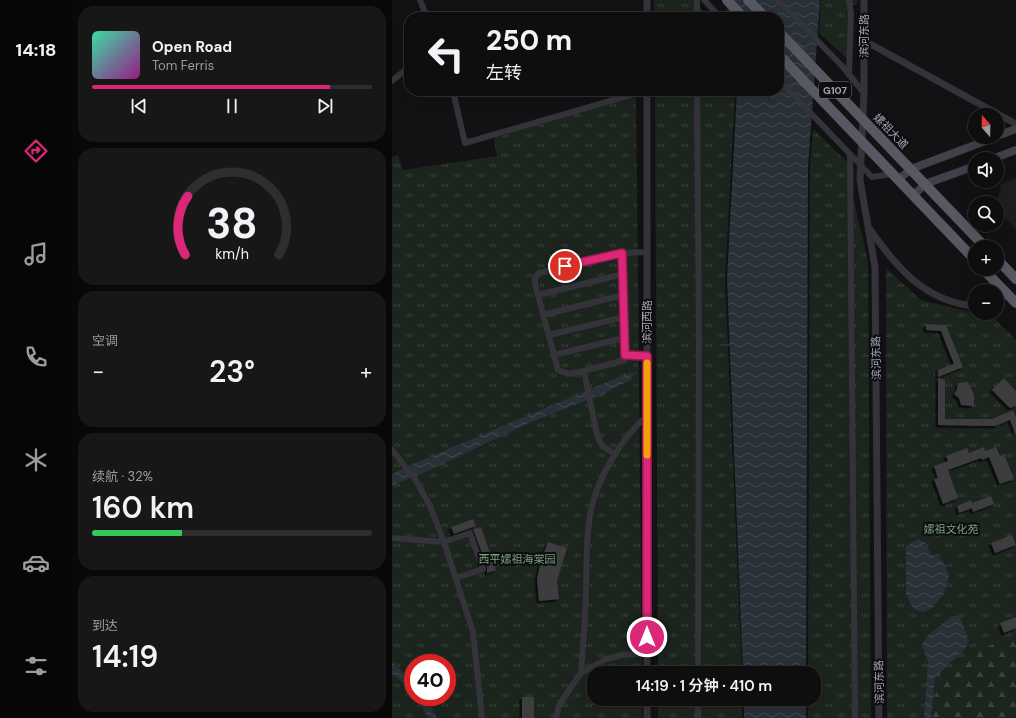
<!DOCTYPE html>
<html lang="zh">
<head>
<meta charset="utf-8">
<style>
	body { margin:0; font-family:"DM Sans","Noto Sans SC",sans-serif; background:#171718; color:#f1f3f6; height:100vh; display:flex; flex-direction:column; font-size:15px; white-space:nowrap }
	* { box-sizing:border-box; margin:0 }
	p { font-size:13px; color:#9b9c9e }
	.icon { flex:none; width:22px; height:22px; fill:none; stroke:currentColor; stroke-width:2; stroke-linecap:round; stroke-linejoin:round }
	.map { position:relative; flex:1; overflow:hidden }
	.drawer { display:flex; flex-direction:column; gap:6px; padding:6px; background:#080808; width:320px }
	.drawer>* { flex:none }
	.hud { position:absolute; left:12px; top:12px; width:380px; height:84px; border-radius:16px; box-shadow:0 4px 16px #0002,0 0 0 1px #2e2e2f; background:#0e0e0f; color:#f1f3f6; overflow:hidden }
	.needle { width:26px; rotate:340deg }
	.tools { position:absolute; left:576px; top:108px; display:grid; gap:8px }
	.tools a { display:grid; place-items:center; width:36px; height:36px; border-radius:50%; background:#0e0e0f; box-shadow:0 4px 16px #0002,0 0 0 1px #2e2e2f; font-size:20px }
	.speed { position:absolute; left:12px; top:654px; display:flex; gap:8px; font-size:20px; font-weight:700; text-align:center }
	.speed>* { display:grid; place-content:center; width:52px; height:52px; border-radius:50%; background:#0e0e0f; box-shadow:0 4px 16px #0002,0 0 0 1px #2e2e2f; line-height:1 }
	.speed .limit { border:6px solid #d22; background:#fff; color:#111 }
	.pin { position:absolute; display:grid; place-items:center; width:34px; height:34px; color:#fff; margin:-17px; border:2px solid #fff; border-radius:50%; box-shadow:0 1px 4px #0007 }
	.me { position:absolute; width:44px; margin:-22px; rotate:0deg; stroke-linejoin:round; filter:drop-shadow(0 0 3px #0008) }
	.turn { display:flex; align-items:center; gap:14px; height:84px; padding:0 16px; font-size:18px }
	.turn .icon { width:52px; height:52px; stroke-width:2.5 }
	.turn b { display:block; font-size:28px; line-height:34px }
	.big { font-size:30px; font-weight:600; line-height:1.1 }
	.drawer .widget { flex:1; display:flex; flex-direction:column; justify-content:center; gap:6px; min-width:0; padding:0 14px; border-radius:16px; background:#171718 }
	.drawer .dial { align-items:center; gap:0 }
	.dial svg { height:104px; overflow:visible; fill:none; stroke:#2e2e2f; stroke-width:7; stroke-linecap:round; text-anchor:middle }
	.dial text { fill:#f1f3f6; stroke:none }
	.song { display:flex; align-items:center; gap:12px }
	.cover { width:48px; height:48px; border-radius:6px; background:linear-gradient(135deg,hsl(160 70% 55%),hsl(310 70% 35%)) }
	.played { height:4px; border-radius:2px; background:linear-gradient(90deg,#db2777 85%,#2e2e2f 85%) }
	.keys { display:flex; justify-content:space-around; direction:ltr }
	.heat { display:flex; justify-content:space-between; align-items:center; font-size:22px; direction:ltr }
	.charge { height:6px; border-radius:3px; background:linear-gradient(90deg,#34c759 32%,#2e2e2f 0) }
	.trip { position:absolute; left:195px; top:666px; width:234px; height:40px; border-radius:16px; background:#0e0e0f; box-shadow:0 4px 16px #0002,0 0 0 1px #2e2e2f; font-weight:600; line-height:40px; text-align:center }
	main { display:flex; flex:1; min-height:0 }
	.menu { display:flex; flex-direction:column; width:72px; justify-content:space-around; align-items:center; background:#060606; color:#9b9c9e }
	.menu .icon { width:28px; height:28px }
	.menu .selected { color:#db2777 }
	.menu b { font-size:18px; color:#f1f3f6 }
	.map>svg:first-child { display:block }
</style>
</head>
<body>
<main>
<nav class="menu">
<b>14:18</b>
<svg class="icon selected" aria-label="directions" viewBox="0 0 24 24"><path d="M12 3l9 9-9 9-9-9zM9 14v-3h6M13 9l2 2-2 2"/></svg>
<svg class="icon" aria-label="music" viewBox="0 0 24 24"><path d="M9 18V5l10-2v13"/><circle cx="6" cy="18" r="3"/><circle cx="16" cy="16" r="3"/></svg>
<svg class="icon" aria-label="phone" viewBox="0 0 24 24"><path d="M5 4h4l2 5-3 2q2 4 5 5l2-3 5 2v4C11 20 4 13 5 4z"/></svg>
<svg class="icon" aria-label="climate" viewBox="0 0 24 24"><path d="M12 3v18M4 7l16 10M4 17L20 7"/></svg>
<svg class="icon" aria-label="car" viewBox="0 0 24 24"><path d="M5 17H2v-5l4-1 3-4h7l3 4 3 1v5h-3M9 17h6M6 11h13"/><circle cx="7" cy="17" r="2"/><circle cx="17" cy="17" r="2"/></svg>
<svg class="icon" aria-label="filters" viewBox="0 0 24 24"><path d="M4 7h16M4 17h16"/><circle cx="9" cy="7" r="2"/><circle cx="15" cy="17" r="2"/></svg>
</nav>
<section class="drawer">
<div class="widget">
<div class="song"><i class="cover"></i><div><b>Open Road</b><p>Tom Ferris</p></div></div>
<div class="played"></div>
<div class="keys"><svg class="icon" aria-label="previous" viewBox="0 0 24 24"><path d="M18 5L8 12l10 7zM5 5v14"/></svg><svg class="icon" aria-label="pause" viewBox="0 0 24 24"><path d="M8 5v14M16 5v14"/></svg><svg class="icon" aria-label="next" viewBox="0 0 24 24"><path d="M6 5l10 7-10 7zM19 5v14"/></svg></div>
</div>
<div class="widget dial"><svg viewBox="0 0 100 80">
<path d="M14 69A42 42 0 1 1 86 69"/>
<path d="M14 69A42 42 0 0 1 16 24" stroke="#db2777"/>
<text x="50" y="56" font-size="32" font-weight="700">38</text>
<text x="50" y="72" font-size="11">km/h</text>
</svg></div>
<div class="widget"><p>空调</p>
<div class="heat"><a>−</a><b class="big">23°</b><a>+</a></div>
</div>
<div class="widget"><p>续航 · 32%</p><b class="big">160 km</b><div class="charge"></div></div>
<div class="widget"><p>到达</p><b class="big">14:19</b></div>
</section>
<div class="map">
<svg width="624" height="718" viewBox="0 0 624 718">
	<defs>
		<pattern id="grass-tufts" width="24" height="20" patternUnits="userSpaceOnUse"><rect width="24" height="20" fill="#1c241e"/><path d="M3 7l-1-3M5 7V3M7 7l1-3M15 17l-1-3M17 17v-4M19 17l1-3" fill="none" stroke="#3a413c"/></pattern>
		<pattern id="forest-firs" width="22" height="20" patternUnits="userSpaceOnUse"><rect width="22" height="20" fill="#1c241e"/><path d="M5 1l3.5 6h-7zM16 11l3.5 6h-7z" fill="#3a413c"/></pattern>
		<pattern id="water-waves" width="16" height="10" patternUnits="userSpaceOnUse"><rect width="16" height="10" fill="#283038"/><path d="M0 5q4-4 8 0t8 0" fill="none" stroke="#444b53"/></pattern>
		<filter id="shadow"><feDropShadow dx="-2.5" dy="2.5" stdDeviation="0" flood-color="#0009"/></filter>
	</defs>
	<rect width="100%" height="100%" fill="#121214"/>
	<path fill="#1e1e21" d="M624,178V229L605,210V203L609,184Z"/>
	<path fill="url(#grass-tufts)" fill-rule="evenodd" d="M262,0H301L317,17H262Z
		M429,0H465V4L456,6V59L427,33Z
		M263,91H343L333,280L350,673H266Z
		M244,95L250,673H202V699H250V718H0V157L6,155L11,170L105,156L102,138ZM21,663H55V697H21Z
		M421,129L462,169L461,197L476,262L479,718H416V699H422V673H416L418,169Z
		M494,268L529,300L602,318L624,340V718H495Z
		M266,699H350V718H266Z"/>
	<path fill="url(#forest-firs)" d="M624,634V718H541L545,681L570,658Z"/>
	<path fill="url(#water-waves)" d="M336,0H428L416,167L414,673H351L335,279L345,91H387V17H335Z
		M239,372L240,379L211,394L139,422L27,475L0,485V475L9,469Z
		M527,539L533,543L539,554L551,561L557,575L552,594L541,607L532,612L522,610L514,594V546Z
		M560,616H568L577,641L573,649L543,678L539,718H532L536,662L530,645L535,636Z
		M0,662L21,681V691L0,674Z
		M25,697H36L44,718H36Z
		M352,699H414V718H352Z"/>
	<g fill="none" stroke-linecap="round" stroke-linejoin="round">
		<path stroke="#283038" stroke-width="2" d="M328,345H340
			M237,376L244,373"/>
	</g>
	<path fill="#3c3c41" filter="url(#shadow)" d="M534,324L554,325L571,367L546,377V370L562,364L549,331L534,330Z
		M546,378L553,380V419H600L621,410L624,417V435L618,420L603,426L546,425Z
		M612,378L624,391V406L618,408L600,390Z
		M576,382L582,395V406L569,405L567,398L562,394L565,389L566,383Z
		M592,447L593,451L604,447L608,456L612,454L622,479L608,484L597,457L590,460L589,458L556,470L566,498L551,504L542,479L546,478L542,466L556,461L554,456L575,448L577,453Z
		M599,496L602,504L581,512L580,508L567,513L565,506L579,500L580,503Z
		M81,519L84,526L62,534L59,527Z
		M89,527L104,570L95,573V567L81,529Z
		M620,535L624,545L603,553L599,543Z
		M156,542L175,548L165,581L167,599L147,601L145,579L149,560Z
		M624,617V628L612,633L608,623Z
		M130,697H142V718H130Z"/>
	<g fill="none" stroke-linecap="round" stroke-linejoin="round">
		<path stroke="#333339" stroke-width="6" d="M28,0L35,17
			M305,0V17
			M312,0L328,17
			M386,0L451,67L472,93
			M457,75L459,13L457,0
			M387,80L480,177L500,174
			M0,81L17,67
			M61,91L73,143L252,91
			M305,91L307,340L306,673
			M458,154L463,718
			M230,253L255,252
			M146,295L231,274
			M151,315L231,295
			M157,335L232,317
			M162,355L232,338
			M233,355L255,356
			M192,371L176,374L166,370L143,284V278L147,273L230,253L233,360L192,371L205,435L210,446L223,454
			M0,450L23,479L38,506L52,542L81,632L90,718
			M0,538L52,542L78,533L91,569L64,578
			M189,673C191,644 194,614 194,585C195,561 194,538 198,515C204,480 229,438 255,416
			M306,699V718
			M164,718L167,705L189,673L214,659L230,655L255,653"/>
		<path stroke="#333339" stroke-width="7" d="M472,0V93L468,180L483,267L487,718
			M255,17V0
			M471,40L624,124
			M255,91V673
			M477,228C504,267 533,302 583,306
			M255,699V718"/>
		<path stroke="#414249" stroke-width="8" d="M605,136L624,129
			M600,159L624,150
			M506,180L519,169L604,137
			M521,196L533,184L583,166"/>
		<path stroke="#575861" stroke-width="10" d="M335,0L351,17
			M356,0L373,17
			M387,32L593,247
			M387,55L583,260
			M605,259L624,279
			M591,269L624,303"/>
	</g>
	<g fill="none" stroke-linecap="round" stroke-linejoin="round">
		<g stroke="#8e194d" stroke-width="10">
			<path id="route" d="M173,266L230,253L233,355L255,356V637"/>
		</g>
		<use href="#route" stroke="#db2777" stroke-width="7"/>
		<path stroke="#f59e0b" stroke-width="7" d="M255,455V363"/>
	</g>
	<g text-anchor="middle" stroke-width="4" stroke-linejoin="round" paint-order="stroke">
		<rect fill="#0d0d0f" stroke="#767983" stroke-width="1" x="427" y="82" width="32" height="16" rx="3"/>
		<g font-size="10" font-weight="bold" fill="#a3a7b5">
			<text x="443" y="94">G107</text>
		</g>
		<g font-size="11" fill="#a3a7b5" stroke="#0d0d0f">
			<text transform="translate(472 36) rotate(-90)" y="4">滨河东路</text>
			<text transform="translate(499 131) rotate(46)" y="4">嫘祖大道</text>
			<text transform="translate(255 322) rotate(-90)" y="4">滨河西路</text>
			<text transform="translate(484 358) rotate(-91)" y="4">滨河东路</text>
			<text transform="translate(487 682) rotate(-91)" y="4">滨河东路</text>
		</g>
		<g font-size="11" fill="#78a17e" stroke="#0d0d0f">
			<text x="559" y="533">嫘祖文化苑</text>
			<text x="125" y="563">西平嫘祖海棠园</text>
		</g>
	</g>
</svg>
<div class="tools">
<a><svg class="needle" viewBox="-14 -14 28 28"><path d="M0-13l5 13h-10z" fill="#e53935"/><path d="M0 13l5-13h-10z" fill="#9b9c9e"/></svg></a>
<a><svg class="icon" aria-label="sound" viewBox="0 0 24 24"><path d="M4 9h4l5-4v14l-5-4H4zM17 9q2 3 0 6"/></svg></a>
<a><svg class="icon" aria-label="search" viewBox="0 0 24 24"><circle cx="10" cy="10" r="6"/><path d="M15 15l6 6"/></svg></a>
<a>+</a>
<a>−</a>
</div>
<div class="speed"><div class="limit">40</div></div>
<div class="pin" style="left:173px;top:266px;background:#d93025"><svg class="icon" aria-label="arrive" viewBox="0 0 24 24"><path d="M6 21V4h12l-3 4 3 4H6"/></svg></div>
<svg class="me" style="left:255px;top:637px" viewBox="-20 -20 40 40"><circle r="17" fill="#db2777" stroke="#fff" stroke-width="3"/><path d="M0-11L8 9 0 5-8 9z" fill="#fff"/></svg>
<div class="trip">14:19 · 1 分钟 · 410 m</div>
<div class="hud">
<div class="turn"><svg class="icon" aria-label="left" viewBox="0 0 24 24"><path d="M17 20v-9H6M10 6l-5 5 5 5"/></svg><div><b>250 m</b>左转</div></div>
</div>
</div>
</main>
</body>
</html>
